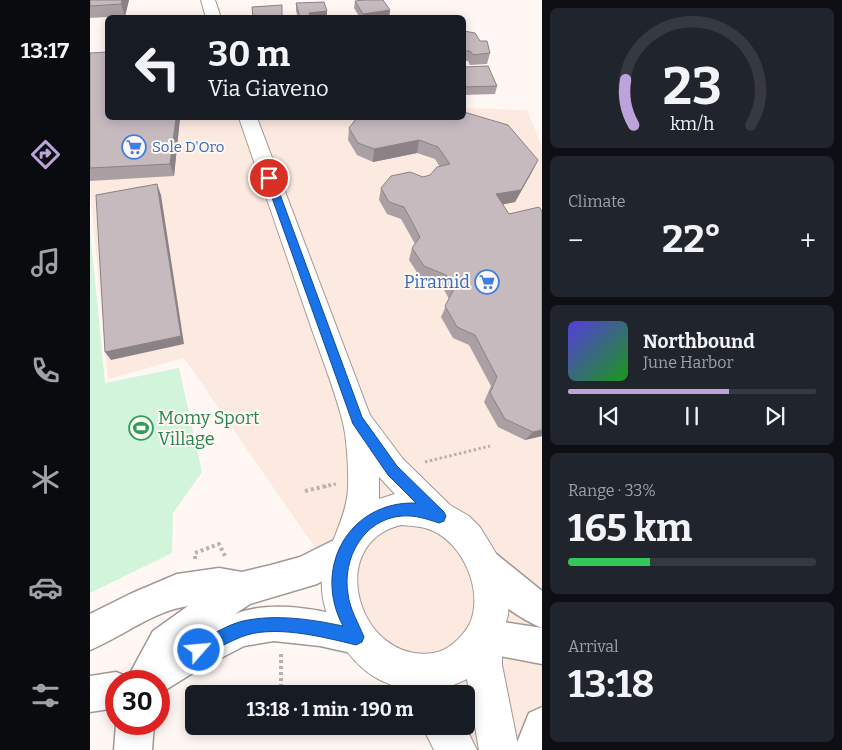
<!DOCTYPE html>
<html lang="en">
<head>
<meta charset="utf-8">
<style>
	body { margin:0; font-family:Bitter,serif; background:#20242c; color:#f1f3f6; height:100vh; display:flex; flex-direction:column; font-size:19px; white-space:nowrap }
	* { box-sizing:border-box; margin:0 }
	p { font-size:16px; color:#9ea1a6 }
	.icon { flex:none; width:28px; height:28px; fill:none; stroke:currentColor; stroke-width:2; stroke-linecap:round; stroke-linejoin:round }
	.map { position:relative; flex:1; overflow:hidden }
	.details { display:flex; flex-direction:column; gap:8px; padding:8px; background:#0d0f14; width:300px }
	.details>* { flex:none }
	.hud { position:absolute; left:15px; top:15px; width:361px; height:105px; border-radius:8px; box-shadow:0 2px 12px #0003; background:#171b24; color:#f1f3f6; overflow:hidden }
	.speed { position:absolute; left:15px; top:670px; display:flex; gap:10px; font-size:25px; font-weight:700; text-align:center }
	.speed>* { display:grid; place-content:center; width:65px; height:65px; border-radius:50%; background:#171b24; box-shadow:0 2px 12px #0003; line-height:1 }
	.speed .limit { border:8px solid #d22; background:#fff; color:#111 }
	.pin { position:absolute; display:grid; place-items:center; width:42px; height:42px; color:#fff; margin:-21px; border:2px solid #fff; border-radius:50%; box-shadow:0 1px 5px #0007 }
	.me { position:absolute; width:55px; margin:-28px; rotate:63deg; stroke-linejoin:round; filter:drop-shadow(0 0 4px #0008) }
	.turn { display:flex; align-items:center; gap:18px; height:105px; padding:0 20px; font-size:22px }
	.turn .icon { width:65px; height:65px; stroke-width:2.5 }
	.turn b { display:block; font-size:35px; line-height:42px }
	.big { font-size:38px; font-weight:700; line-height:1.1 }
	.details .widget { flex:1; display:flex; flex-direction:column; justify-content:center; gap:8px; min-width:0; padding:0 18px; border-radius:8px; background:#20242c }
	.details .dial { align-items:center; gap:0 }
	.dial svg { height:130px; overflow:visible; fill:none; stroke:#363941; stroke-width:7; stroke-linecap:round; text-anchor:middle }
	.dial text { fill:#f1f3f6; stroke:none }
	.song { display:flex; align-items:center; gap:15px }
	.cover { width:60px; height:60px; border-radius:8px; background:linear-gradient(135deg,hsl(250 70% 55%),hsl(120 70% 35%)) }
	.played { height:5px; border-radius:2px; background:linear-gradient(90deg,#bda3da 65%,#363941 65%) }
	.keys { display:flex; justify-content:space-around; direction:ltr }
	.heat { display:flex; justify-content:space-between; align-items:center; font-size:28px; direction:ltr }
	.charge { height:8px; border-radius:4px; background:linear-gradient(90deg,#34c759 33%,#363941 0) }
	.trip { position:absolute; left:95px; top:685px; width:290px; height:50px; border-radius:8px; background:#171b24; box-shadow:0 2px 12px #0003; font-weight:700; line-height:50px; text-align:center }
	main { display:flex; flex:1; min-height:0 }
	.tabs { display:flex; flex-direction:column; width:90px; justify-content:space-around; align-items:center; background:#090b0e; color:#9ea1a6 }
	.tabs .icon { width:35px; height:35px }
	.tabs .active { color:#bda3da }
	.tabs b { font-size:22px; color:#f1f3f6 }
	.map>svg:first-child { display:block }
</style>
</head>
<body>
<main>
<nav class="tabs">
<b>13:17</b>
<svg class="icon active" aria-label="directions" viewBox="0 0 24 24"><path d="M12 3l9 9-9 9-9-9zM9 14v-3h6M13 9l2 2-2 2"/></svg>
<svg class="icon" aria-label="music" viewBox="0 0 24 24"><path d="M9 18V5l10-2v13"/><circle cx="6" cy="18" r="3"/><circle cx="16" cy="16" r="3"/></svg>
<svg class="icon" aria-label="phone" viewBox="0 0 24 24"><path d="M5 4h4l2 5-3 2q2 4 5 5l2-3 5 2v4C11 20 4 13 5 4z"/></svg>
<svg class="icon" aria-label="climate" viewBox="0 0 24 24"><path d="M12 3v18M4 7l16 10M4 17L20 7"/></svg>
<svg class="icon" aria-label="car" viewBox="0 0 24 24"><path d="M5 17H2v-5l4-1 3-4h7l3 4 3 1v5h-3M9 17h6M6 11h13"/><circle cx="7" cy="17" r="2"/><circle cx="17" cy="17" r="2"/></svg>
<svg class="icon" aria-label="filters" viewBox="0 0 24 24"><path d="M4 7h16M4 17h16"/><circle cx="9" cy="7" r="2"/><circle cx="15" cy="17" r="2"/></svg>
</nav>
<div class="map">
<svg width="452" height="750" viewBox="0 0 452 750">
	<rect width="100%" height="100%" fill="#fef7f4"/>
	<path fill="#fce9e0" d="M0,55L18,118H374V108L437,110L452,147V750H365L348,726H376V694H326L94,358L18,379L0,188Z"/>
	<path fill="#d2f4da" d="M0,230L15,383L89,368L112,472L83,513L82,553L0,593Z"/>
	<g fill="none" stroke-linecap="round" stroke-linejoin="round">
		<g stroke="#a29792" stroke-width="3">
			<path id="minor" d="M256,534L267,539L272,550L267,561L227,584L160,604L145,614C181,599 243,610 278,625L283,637L278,649L266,654L230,646L184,641L154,646L106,671L69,694V681H26V708L0,712V676L26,672L38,677L63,631L98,606C63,611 32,637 0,650V614L40,594L87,574L129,568L152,572L181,565L210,557Z
				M394,548L405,553L452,591V628C426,617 388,590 378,564L383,553Z
				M394,619L452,628V664L394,653L382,648L377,636L382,624Z
				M452,707V750H424L439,713Z
				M26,724H64L62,750H24Z"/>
		</g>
		<g stroke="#a29792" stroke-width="2">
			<path id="major" d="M111,0H125L131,18H116Z
				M149,118H167L280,415L313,459L360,505L379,516L390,527L407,555L417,583L419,599L418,615L412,635V665L429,750H389L377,679C348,694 320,695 290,680C254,662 223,607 234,566C241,542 253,522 257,498C260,480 257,436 252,419C243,385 229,351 218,318C195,252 172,185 149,118ZM289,477L305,494L289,499ZM311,525C321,526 332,526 341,530C373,543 394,591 380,623C373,637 358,651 343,653C269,664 233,544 311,525Z
				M332,726H375L387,750H344Z"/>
		</g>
		<path stroke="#b7b1af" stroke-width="3" stroke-dasharray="2.5 2.5" stroke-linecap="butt" d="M335,462L400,446
			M234,487L246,484"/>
		<path stroke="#b7b1af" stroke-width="4" stroke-dasharray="3 3" stroke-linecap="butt" d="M215,491L240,485
			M105,559V553L129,544L135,556
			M191,654V694"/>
		<use href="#minor" fill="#fff" fill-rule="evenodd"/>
		<use href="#major" fill="#fff" fill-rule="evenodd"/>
	</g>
	<path fill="#aaa0a4" d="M0,0H39L35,16L0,18Z
		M265,1L300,10L299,18H270L264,8Z
		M206,3L237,11V18H208L206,11Z
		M374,30V31L390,41L400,53L397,64L380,65L378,61H374Z
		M0,53L18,118H90L84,176L0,181Z
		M374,67L407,86L405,94L374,95Z
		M266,119L442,172L425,202L412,204L419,214L452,211V436L435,440L408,427L394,402L401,386L379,345L363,338L351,317L359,299L352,286L330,277L319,260L322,248L325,244L311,219L297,214L289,200L291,188L340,175L350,167L345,159L327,153L283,162L267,155L258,140L259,128Z"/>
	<path fill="#8b8286" d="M32,0H39L35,16L31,4Z
		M300,10L299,18H272L273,14Z
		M237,11V18H214L219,13Z
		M86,118H90L84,176L80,164Z
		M329,140L327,153L283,162L284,149Z
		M448,160L442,172L425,202L401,207L406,194Z
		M67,184L71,195L94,344L21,360L15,352Z
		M452,430V436L435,440L443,432Z"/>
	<path fill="#c6babf" stroke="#8b8286" d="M0,0H32L31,4L0,6Z
		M274,0H293L300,10L273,14L265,1Z
		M234,2L237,11L219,13L221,17L210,18L206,3Z
		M192,5V18H163L162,7Z
		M374,30V31L385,33L390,41H397L400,53L383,55L380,51H374Z
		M18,52V118H86L80,164L0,168V53Z
		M398,66L407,86L374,87V67Z
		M374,112L418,125L448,160L431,190L406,194L419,214L449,207L452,211V430L443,432L415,419L400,393L407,377L385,335L367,327L355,306L364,289L356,275L334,266L322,248L330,237L314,207L299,202L291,188L301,176L320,172L333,177L340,175L347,167L360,164L348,147L329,140L284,149L268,143L259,128L266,119L278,118H374Z
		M67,184L91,336L15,352L6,195Z"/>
	<path fill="#1a73e8" stroke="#114b97" d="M176,176L184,178L272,417L307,466L354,512L356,516L354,521L349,523C337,519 325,515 312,516C273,519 252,559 258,594C260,610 268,622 274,637L272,642L266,645C234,637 183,624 151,637C136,643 123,651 109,657L103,655L101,650L103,644C119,637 136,625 153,621C186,614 220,619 253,626C222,568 259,501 326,503L298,475L263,424L175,178Z"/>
	<defs>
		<g id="supermarket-ring" transform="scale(1.25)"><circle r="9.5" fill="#fef7f4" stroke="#3f7fe0" stroke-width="1.5"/><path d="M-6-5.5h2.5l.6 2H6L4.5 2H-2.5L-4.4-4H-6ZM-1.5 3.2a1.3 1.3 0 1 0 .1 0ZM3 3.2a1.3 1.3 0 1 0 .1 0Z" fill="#3f7fe0"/></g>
		<g id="stadium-ring" transform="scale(1.25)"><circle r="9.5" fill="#fef7f4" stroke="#2e9e5b" stroke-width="1.5"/><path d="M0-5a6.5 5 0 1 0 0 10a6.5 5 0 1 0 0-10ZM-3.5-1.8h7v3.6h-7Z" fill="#2e9e5b"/></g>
	</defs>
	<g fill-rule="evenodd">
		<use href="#supermarket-ring" x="44" y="147"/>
		<use href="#supermarket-ring" x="397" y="282"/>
		<use href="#stadium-ring" x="51" y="428"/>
	</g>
	<g text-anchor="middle" stroke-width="4" stroke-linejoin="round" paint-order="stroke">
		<g font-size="15" fill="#366cbe" stroke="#fef7f4" text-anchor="start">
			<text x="62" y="152">Sole D'Oro</text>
		</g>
		<g font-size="18" fill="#366cbe" stroke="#fef7f4" text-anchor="end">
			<text x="380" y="288">Piramid</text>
		</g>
		<g font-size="18" fill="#27864d" stroke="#fef7f4" text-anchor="start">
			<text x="68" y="424">Momy Sport<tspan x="68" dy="21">Village</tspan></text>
		</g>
	</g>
</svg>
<div class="speed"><div class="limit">30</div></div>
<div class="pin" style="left:179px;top:178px;background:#d93025"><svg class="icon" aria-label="arrive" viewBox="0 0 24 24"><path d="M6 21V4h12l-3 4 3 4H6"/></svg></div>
<svg class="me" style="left:109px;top:650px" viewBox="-20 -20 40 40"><circle r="17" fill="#1a73e8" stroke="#fff" stroke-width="3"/><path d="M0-11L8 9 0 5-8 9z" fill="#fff"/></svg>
<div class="trip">13:18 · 1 min · 190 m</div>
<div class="hud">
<div class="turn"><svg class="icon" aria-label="left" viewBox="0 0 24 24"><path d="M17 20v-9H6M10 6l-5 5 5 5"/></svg><div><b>30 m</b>Via Giaveno</div></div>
</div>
</div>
<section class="details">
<div class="widget dial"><svg viewBox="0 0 100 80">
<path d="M14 69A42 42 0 1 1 86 69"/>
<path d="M14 69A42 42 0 0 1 9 41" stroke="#bda3da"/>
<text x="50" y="56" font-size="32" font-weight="700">23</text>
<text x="50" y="72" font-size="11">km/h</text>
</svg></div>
<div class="widget"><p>Climate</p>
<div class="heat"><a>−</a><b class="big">22°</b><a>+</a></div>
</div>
<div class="widget">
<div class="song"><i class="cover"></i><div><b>Northbound</b><p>June Harbor</p></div></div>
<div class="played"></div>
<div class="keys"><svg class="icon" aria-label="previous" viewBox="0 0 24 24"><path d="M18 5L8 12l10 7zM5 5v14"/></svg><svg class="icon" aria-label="pause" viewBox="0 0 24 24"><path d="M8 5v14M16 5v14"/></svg><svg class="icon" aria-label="next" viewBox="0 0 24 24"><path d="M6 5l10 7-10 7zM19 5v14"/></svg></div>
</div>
<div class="widget"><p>Range · 33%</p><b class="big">165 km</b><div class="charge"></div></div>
<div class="widget"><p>Arrival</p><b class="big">13:18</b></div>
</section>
</main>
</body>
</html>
